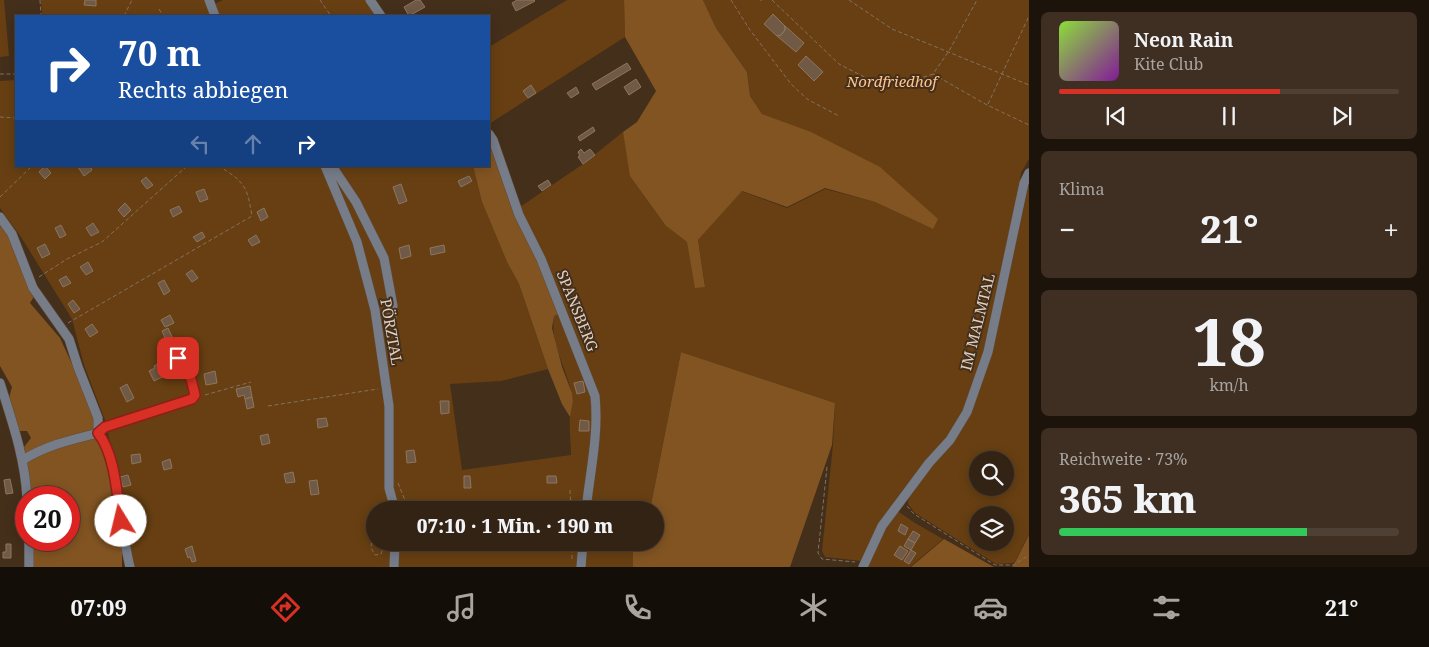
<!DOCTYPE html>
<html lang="de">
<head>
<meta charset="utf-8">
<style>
	body { margin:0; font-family:"Noto Serif",serif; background:#3e2f22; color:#f1f3f6; height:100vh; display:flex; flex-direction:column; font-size:19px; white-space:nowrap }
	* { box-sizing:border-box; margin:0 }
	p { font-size:16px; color:#a9a4a0 }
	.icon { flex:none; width:28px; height:28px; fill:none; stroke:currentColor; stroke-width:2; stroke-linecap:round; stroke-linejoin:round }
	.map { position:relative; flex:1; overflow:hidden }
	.details { display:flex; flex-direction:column; gap:12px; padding:12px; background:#1c130b; width:400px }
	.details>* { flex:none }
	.banner { position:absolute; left:15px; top:15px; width:475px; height:152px; border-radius:0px; box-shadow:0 2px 12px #0003,0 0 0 1px #4e4034; background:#1a4fa0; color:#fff; overflow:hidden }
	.buttons { position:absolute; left:969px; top:451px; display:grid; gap:10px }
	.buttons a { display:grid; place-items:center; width:45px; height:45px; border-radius:50%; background:#332314; box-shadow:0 2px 12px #0003,0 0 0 1px #4e4034; font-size:25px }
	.speed { position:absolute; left:15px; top:486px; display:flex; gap:10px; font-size:25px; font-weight:700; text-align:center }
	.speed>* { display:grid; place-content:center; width:65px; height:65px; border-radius:50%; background:#332314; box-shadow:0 2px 12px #0003,0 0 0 1px #4e4034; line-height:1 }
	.speed .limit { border:8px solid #d22; background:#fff; color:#111 }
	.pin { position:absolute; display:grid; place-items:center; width:42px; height:42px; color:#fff; margin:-21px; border-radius:10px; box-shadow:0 2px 8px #0006 }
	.me { position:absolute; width:55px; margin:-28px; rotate:351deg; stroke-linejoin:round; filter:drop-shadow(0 0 4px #0008) }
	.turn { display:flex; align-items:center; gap:18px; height:105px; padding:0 20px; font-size:22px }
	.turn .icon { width:65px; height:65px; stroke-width:2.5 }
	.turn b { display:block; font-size:35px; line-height:42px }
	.lanes { display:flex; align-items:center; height:48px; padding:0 20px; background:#0003; justify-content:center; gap:25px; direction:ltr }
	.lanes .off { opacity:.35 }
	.big { font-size:38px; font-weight:800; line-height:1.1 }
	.details .widget { flex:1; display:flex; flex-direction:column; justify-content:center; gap:8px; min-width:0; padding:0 18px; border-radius:8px; background:#3e2f22 }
	.details .dial { align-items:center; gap:0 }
	.dial b { font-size:65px; line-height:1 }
	.song { display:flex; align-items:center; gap:15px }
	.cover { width:60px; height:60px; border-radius:8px; background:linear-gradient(135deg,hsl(90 70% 55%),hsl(290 70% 35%)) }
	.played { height:5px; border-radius:2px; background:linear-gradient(90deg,#d93025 65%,#4e4034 65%) }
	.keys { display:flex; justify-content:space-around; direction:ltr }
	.heat { display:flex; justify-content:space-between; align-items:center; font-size:28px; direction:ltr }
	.charge { height:8px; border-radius:4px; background:linear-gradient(90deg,#34c759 73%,#4e4034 0) }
	.trip { position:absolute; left:366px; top:501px; width:298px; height:50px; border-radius:25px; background:#332314; box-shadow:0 2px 12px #0003,0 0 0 1px #4e4034; font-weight:800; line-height:50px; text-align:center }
	.menu { display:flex; height:80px; justify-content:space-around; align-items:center; background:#140e08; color:#a9a4a0 }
	.menu .icon { width:35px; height:35px }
	.menu .active { color:#d93025 }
	.menu b { font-size:22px; color:#f1f3f6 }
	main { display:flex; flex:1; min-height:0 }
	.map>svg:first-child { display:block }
</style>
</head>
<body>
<main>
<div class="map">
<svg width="1029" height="567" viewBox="0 0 1029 567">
	<rect width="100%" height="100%" fill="#442f1b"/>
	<path fill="#673f12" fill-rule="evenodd" d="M0,0H4L9,56L0,57Z
		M41,0H207L210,6L223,0H366L377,16H42Z
		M567,0H624L625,37L489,124V47Z
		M703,0H1029V159L1021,173L1006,254L985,351L963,410L947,438L923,464L899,495L880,524L862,561L825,557L822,551L833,445L835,403L681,352L651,505L645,510H590L601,410L598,392L520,207L583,164L623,132L631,176L666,226L687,242L705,286L698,240L741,191L787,208L825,189L875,202L933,229L782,123L762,114L750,96L747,72L716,28Z
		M16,80V166H473L482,202L507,262L519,284L548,369L501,381L450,384L462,470L571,455C571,443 569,429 570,416C571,408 574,402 572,394C566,367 550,344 554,315L560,313L589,390L592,402V424L582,510H375V542L579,543L577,567H133L132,553L106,423L84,365L72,319L21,237L0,208V81Z
		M1029,183V534L1014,563L996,564L915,513L908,504L909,492L953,440L992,352ZM978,460H1005V488H978ZM978,515H1005V542H978Z
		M896,510L915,523L943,539L910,567H866L885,527Z
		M586,543H633V567H583Z"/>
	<path fill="#825422" d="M624,0H703L716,28L747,72L750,96L762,114L811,132L880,167L938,219L933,229L875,202L825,188L787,207L742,191L698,240L705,287L695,288L687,242L666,226L630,176L623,132L637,122L656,91L625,37Z
		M489,137L560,313L554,316L552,328L562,367L572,393L573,401L570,417L562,404L548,369L519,284L507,262L482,202L473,166H489Z
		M0,225L11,238L35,295L30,303L60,338L73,366L95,419L111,472L122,537V567H31V540H69V498L30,497L28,469L24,447L31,438L27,431H19L9,398L12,387L0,366Z
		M681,352L835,403L832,445L790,567H633V543L655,542V510H645L651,505Z
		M1029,535V567H1012L1013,566Z
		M944,539L994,567H911Z"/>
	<path fill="#705a45" stroke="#8d7660" d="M85,0H96V6L84,5Z
		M416,0H420L425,7L409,16L404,7Z
		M517,0H534L535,1L516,11L512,3Z
		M773,14L785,26V30L781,35L777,36L764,24Z
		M785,26L804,43L796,52L777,36L781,35L785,30Z
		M806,56L823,72L814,81L798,65Z
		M627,63L631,69L596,90L592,84Z
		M636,79L641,87L629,95L624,87Z
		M531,85L536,93L528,98L523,91Z
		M576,87L579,93L571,98L567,93Z
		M593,127L595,131L580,141L578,137Z
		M581,149L584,153L590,149L595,155L583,164L578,157L580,156L578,152Z
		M45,166L51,173L45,179L39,172Z
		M90,166L92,170L84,176L78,167Z
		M469,176L472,181L461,187L458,181Z
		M146,177L153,185L147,189L141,181Z
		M548,180L551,185L542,191L538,186Z
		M401,184L407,201L399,204L393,187Z
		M204,189L208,199L200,202L196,192Z
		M125,203L131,210L124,217L118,210Z
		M179,206L182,212L173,217L170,210Z
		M264,208L268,217L261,221L257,212Z
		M93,223L99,232L91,236L86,228Z
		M61,225L66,235L60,238L55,228Z
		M202,232L205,237L197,242L193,237Z
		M256,235L260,242L252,246L248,240Z
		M45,244L50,254L42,258L37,248Z
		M409,245L411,256L401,259L399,248Z
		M444,245L445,252L431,255L430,248Z
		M88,262L93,271L86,275L80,267Z
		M192,270L198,278L192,282L186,274Z
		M66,276L71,283L63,287L59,280Z
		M164,280L170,291L164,295L158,283Z
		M73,300L80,309L74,313L68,304Z
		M396,313V326H390V321H387V314Z
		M170,315L174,323L165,327L161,320Z
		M92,324L98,332L90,337L85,329Z
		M168,328L174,341L168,344L162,331Z
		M162,362L168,374L154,381L149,371L155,368L154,366Z
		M215,371L217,383L206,385L204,374Z
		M583,381L585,392L577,394L574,383Z
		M127,384L134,398L127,402L120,388Z
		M250,386L252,397L245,399L244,395L238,397L236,389Z
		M252,397L254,407L247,409L245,399Z
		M440,401H449V413L441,414Z
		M326,418L328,426L318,428L317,419Z
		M580,420L589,421V431H579Z
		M268,434L270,443L262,445L260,436Z
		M414,450L416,462L407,463L406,451Z
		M140,454L141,462L132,464L131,455Z
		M170,459L172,468L164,470L162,462Z
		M293,472L295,482L286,483L284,474Z
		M128,475L131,485L123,487L120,477Z
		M464,476H470L471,488H464Z
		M547,476H556L557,483H547Z
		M10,479L13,493L6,494L4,480Z
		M317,480L319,494L311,495L309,481Z
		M901,524L908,528L905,535L898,531Z
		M913,531L920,535L915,543L908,539Z
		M908,539L915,543L911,550L904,546Z
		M6,544H11V558H3V552H6Z
		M192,546L196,561L192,562L190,557L188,558L185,549Z
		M900,546L908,551L902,560L894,555Z
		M911,550L916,553L909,564L904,561Z"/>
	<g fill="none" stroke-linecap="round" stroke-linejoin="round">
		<g stroke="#604c3a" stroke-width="10">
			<path id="minor" d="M209,0L215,16
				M370,0L381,16
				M489,134L493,140L519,215L541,259L595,396C599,434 590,472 586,510
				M325,166L357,242L375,310L389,406V488L395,510
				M332,166L356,202L384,258L393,306
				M0,217L12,234L33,288L69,339L78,367L98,418V433C71,440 47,445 23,460
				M0,383C12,421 25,458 27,498
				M29,567V540
				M130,567C121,533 118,458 98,433L105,427L192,399L195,395L191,379L178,358
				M394,567L395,542
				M581,567L583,542
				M863,567L882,526L929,463L950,440L967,412L988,352L1024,183L1029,173"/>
		</g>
		<path stroke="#837161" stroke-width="1" stroke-dasharray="4 2.5" stroke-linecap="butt" d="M40,0L41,16
			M320,0L331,16
			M731,0L750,30L791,84L807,99L839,116
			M760,0H762
			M772,0L839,64L872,81L906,83L933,74L949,51L977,0
			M849,0L892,29L1029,85
			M159,9L163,16
			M124,16L132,0
			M0,74H16
			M933,74L987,105L1029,125
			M988,104L1029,16
			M0,117L16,118
			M0,197L32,166
			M39,277L67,259L102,242L187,166
			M68,323L252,216C247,185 244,182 219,166
			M205,395L251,382
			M268,406L378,389
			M827,467L818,553L822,559L855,562
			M398,483L409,510
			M570,490L571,510
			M907,506L914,514L995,565H1014L1029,555
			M375,510L371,548L375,555L381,554L385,543
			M572,542V559"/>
		<use href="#minor" stroke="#767d89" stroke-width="9"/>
	</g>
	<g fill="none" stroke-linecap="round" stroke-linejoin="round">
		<g stroke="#8d1f18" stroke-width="12">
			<path id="route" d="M121,521C117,495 115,454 98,433L105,427L192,399L195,395L191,379L178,358"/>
		</g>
		<use href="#route" stroke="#d93025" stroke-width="9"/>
	</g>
	<g text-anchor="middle" stroke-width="4" stroke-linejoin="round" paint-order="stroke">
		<g font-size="15" font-style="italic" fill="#fec58f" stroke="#442f1b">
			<text x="892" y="87">Nordfriedhof</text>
		</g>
		<g font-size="15" fill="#dfd1c6" stroke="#442f1b">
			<text transform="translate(577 311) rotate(68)" y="5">SPANSBERG</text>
			<text transform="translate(978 322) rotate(-76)" y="5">IM MALMTAL</text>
			<text transform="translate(391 332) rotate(80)" y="5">PÖRZTAL</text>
		</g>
	</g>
</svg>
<div class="buttons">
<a><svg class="icon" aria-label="search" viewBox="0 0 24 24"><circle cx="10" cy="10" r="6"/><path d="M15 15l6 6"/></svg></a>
<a><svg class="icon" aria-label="layers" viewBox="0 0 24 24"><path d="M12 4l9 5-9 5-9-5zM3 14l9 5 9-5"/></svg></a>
</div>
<div class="speed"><div class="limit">20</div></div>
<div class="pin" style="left:178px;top:358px;background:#d93025"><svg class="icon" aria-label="arrive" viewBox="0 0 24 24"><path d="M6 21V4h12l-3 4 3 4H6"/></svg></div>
<svg class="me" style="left:121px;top:521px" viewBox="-20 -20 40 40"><circle r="19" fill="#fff"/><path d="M0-13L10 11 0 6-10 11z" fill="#d93025"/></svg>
<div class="trip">07:10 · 1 Min. · 190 m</div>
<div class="banner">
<div class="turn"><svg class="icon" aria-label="right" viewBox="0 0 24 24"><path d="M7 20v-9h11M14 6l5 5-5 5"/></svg><div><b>70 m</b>Rechts abbiegen</div></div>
<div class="lanes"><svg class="icon off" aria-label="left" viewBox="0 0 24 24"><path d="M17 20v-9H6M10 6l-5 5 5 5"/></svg><svg class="icon off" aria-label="ahead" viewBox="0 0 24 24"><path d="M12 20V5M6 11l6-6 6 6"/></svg><svg class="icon" aria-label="right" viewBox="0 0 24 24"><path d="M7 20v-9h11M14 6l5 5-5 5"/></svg></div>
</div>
</div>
<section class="details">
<div class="widget">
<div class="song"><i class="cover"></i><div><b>Neon Rain</b><p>Kite Club</p></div></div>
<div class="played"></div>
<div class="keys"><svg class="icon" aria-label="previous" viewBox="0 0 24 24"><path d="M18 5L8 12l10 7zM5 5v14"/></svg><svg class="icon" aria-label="pause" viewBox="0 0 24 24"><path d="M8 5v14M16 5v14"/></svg><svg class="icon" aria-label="next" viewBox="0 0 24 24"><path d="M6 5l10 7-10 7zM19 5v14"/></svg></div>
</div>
<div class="widget"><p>Klima</p>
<div class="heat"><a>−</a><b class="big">21°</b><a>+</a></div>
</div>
<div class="widget dial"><b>18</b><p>km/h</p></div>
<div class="widget"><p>Reichweite · 73%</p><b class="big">365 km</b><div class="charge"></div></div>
</section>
</main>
<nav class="menu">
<b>07:09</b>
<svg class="icon active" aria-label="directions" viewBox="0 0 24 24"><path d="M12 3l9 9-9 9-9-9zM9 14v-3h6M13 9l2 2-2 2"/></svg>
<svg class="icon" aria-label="music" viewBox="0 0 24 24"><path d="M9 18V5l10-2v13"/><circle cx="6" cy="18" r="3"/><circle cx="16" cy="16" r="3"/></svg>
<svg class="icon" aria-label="phone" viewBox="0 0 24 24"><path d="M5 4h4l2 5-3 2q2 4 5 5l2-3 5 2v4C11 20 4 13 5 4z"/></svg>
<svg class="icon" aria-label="climate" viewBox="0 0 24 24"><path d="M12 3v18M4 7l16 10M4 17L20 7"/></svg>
<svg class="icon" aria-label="car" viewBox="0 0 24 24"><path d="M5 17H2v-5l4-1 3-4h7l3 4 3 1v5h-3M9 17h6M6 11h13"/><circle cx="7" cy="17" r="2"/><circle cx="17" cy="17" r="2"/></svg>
<svg class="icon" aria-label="filters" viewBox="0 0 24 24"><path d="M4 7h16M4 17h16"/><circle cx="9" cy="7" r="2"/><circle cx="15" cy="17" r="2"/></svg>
<b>21°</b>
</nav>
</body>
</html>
